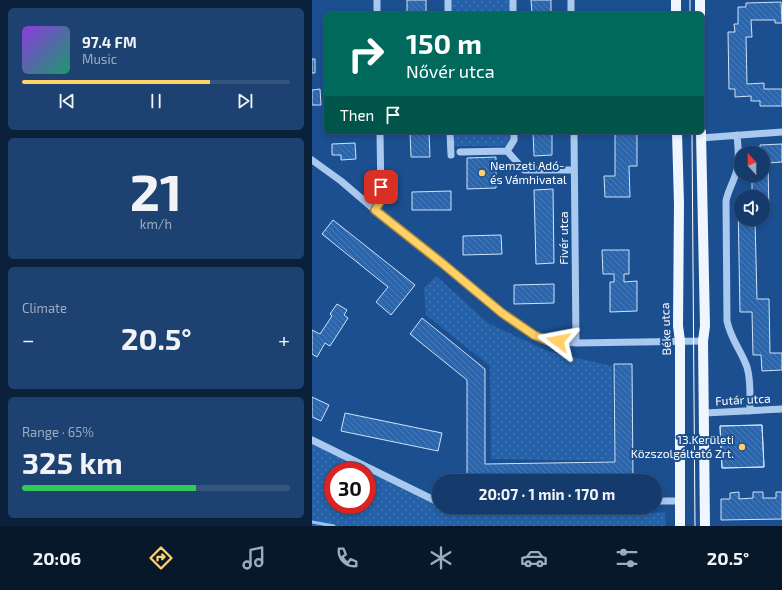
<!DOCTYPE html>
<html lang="en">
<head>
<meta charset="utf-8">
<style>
	body { margin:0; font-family:"Exo 2",sans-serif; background:#1d4271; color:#f1f3f6; height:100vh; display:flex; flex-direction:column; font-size:15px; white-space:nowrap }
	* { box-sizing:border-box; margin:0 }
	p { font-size:13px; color:#9dadc1 }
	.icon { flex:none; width:22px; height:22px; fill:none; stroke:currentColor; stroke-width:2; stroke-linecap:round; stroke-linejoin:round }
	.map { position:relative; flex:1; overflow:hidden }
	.drawer { display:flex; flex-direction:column; gap:8px; padding:8px; background:#0b203b; width:312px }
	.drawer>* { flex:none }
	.hud { position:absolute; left:12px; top:12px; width:380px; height:122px; border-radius:6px; box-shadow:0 2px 6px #0003,0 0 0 1px #33557e; background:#00695c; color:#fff; overflow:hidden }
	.needle { width:26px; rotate:339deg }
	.buttons { position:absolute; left:422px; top:146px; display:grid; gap:8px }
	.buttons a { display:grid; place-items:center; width:36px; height:36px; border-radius:50%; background:#143b6b; box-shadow:0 2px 6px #0003,0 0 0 1px #33557e; font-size:20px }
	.speed { position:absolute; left:12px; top:462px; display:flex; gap:8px; font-size:20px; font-weight:700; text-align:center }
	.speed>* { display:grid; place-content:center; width:52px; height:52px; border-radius:50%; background:#143b6b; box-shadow:0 2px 6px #0003,0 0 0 1px #33557e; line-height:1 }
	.speed .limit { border:6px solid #d22; background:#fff; color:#111 }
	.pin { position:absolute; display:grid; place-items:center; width:34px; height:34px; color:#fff; margin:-17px; border-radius:8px; box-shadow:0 2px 6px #0006 }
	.me { position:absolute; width:44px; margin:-22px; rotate:283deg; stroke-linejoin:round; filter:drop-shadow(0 0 3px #0008) }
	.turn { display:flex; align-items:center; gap:14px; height:84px; padding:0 16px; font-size:18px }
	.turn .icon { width:52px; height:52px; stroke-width:2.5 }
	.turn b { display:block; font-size:28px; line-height:34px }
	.then { display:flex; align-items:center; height:38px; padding:0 16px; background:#0003; gap:8px; font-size:15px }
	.big { font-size:30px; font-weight:700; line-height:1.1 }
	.drawer .tile { flex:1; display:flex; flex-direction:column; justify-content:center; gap:6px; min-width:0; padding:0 14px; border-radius:6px; background:#1d4271 }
	.drawer .dial { align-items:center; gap:0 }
	.dial b { font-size:52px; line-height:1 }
	.song { display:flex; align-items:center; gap:12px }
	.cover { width:48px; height:48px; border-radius:6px; background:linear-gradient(135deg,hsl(270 70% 55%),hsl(160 70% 35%)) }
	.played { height:4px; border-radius:2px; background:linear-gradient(90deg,#ffd166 70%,#33557e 70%) }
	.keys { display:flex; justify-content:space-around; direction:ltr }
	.heat { display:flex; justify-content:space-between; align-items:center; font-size:22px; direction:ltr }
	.charge { height:6px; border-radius:3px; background:linear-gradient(90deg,#34c759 65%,#33557e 0) }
	.trip { position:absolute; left:120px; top:474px; width:230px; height:40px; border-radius:20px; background:#143b6b; box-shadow:0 2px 6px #0003,0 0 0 1px #33557e; font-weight:700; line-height:40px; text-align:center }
	.tabs { display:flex; height:64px; justify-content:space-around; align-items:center; background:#08182b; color:#9dadc1 }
	.tabs .icon { width:28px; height:28px }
	.tabs .current { color:#ffd166 }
	.tabs b { font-size:18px; color:#f1f3f6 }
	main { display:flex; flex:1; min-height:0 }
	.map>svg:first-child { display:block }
</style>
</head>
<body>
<main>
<section class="drawer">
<div class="tile">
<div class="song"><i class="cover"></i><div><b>97.4 FM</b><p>Music</p></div></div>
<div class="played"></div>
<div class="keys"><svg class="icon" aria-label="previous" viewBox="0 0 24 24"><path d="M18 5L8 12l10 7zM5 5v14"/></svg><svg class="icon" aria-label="pause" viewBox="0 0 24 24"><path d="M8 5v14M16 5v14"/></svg><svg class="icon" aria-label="next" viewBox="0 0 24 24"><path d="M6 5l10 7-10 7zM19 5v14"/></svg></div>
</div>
<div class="tile dial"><b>21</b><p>km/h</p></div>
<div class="tile"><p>Climate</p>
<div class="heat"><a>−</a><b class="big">20.5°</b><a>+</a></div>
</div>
<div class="tile"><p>Range · 65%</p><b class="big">325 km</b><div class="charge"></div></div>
</section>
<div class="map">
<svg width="470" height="526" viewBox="0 0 470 526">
	<defs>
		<pattern id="green-dots" width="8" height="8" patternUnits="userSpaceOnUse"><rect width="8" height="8" fill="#2461a8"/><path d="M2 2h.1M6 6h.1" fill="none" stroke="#4579b5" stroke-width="1.8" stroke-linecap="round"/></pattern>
		<pattern id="building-back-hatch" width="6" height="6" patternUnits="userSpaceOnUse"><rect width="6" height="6" fill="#2a66ad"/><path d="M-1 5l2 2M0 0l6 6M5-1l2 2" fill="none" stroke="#4a7db9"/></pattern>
	</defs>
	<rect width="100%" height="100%" fill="#1b4f8f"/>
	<path fill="url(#green-dots)" fill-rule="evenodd" d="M137,0H200V14H138Z
		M142,132H199V139L193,146H142Z
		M124,276L176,323L235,351L300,366L302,461L179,459L178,366L114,315L112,288Z
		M0,440L127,501V507H336L339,513L353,512L354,526H0ZM21,471H55V505H21Z"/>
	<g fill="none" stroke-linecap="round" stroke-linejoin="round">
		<path stroke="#9cc4f0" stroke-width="3" d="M0,522L22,526"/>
	</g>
	<path fill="url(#building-back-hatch)" stroke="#cfe3fa" d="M95,0H114V14H95Z
		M219,0H239V14H220Z
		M469,2L470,23H463V20H439L440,37H434L435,84L452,83V89H470V106H448V101H439V96L423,97V89H417L416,32H423L422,24H426V7H434V3Z
		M0,59H3V73H0Z
		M8,89L9,105H0V90Z
		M98,132H117L118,157H99Z
		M221,132H240V155L222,156Z
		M303,132H325V166H317L318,197H293L292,176H303Z
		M43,143L44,159L29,160V155H20V144Z
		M470,144V162L456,163L457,213H451V197H440V175H451V153H448V145Z
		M184,157V188L155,189V158Z
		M241,189L242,263L224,264L222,190Z
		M139,191V210H100V192Z
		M426,202H429V219H443L445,299H457L458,353H470V370L450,371L449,355H441L440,312H428Z
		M21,220L103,285L79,315L64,302L76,287L10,234Z
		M189,235L190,254L151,255V236Z
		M290,250H317V274H312V282L325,281V311L298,312V282H302V274H291Z
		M242,284V303L202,304V285Z
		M25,304L35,310L32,315L36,318L18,346L13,343L5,357L0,354V330L8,334L20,316L18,314Z
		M110,318L173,369V464L303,462L302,364H320L321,480L155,481V380L98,334Z
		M0,397L17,405L9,421L0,417Z
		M33,413L130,433L126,451L29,431Z
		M450,425L452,467L410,468L408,426Z
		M450,425L452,467L410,468L408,426Z
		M427,492V499L441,498V492H451V498H464V492H470V519L409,520V499H418V493Z"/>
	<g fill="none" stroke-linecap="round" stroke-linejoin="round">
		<path stroke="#a9c9ee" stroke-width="7" d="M65,0V14
			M136,0V14
			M201,0V14
			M259,0V14
			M138,132L139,155
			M262,132L264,343
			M425,135C426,147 428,161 424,173C421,183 416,191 414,201L415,321C419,340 429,350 435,367C439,380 438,397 438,411
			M389,138L470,132
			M195,151L202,140V132
			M148,152L195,151L212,170H262
			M0,160L29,181L63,210L131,263L190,313L222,335L234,340L264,343L391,341
			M63,210L69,200L68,132
			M393,413L470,409
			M0,440L122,500L127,501
			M343,501H369"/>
		<path stroke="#f0f6ff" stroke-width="10" d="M364,0V14
			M388,0V14
			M365,132L367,204L366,326L368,341V526
			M389,132L393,326L391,341L393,526"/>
		<path stroke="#fff" stroke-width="1" d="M378,0V14
			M380,132L383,526"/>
	</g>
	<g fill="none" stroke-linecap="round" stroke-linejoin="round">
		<g stroke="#a68842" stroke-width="10">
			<path id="route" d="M69,187V200L63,210L130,263L190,313L222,335L234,340L246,341"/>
		</g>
		<use href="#route" stroke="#ffd166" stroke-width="7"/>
	</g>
	<g fill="#ffd166" stroke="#1b4f8f" stroke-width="1.5">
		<circle cx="170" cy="173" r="4"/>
		<circle cx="430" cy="447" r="4"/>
	</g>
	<g text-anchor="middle" stroke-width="4" stroke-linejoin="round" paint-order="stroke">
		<g font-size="12" fill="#fff" stroke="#1b4f8f" text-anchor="start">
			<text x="178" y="170">Nemzeti Adó-<tspan x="178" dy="14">és Vámhivatal</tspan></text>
			<text x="422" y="444" text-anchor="end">13.Kerületi<tspan x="422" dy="14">Közszolgáltató Zrt.</tspan></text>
		</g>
		<g font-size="12" fill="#fff" stroke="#1b4f8f">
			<text transform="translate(252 238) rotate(-90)" y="4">Fivér utca</text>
			<text transform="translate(354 329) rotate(-92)" y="4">Béke utca</text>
			<text transform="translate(431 400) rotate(-3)" y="4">Futár utca</text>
		</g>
	</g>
</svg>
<div class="buttons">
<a><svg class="needle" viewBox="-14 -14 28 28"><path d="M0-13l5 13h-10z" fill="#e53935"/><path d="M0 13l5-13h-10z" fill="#9dadc1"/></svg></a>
<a><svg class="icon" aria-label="sound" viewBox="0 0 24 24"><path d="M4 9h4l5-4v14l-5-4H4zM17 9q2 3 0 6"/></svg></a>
</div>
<div class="speed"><div class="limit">30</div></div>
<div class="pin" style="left:69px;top:187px;background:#d93025"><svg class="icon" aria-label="arrive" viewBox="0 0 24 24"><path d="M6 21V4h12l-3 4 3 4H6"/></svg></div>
<svg class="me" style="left:246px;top:341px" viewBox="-20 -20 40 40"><path d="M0-17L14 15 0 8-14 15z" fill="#ffd166" stroke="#fff" stroke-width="4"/></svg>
<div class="trip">20:07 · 1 min · 170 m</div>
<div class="hud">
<div class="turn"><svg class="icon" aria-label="right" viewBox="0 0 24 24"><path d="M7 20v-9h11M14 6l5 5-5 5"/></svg><div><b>150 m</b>Nővér utca</div></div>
<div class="then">Then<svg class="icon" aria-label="arrive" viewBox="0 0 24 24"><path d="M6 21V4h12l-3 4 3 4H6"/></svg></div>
</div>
</div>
</main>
<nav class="tabs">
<b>20:06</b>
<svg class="icon current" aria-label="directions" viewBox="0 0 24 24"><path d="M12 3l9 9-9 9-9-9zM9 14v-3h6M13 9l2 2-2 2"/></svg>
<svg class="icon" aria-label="music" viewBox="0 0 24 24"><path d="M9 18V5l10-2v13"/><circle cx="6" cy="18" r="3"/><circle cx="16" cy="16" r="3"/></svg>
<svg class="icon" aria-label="phone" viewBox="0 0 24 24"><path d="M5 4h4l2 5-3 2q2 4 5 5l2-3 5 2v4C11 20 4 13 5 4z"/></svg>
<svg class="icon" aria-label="climate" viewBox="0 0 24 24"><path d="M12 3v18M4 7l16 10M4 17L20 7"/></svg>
<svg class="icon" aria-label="car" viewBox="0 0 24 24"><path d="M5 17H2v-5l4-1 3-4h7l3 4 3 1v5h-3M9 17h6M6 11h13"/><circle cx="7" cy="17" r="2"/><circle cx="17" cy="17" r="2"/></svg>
<svg class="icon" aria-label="filters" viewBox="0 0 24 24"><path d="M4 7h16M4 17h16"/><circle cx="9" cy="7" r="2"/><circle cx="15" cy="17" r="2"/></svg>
<b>20.5°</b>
</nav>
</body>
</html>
